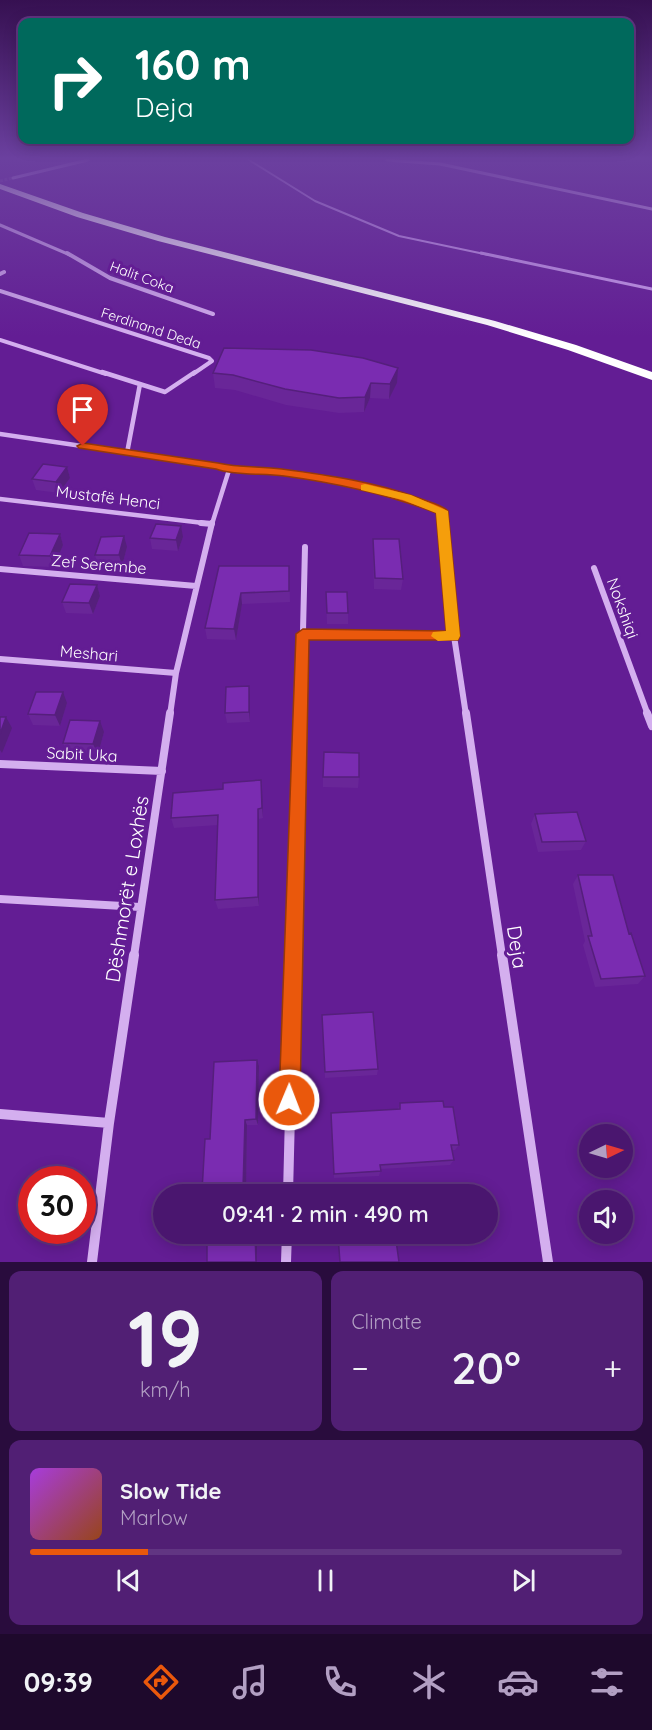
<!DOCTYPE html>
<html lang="en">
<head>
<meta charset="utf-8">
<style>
	body { margin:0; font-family:Quicksand,sans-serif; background:#511f74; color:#f1f3f6; height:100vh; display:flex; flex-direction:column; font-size:22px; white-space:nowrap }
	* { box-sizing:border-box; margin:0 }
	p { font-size:20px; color:#b29fc3 }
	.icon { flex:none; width:33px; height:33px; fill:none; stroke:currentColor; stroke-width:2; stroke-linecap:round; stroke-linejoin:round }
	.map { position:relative; height:1262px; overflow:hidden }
	.sheet { display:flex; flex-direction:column; gap:9px; padding:9px; background:#290c3d; flex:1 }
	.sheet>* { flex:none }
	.top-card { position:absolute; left:18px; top:18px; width:616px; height:126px; border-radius:12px; box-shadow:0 3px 15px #0003,0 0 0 2px #613582; background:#00695c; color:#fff; overflow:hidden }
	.needle { width:39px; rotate:85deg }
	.buttons { position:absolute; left:579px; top:1124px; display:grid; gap:12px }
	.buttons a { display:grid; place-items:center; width:54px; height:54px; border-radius:50%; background:#4a166f; box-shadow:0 3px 15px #0003,0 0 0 2px #613582; font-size:30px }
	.speed { position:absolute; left:18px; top:1166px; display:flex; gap:12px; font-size:30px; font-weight:700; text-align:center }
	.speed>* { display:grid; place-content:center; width:78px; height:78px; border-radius:50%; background:#4a166f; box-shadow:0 3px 15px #0003,0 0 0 2px #613582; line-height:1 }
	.speed .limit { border:9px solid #d22; background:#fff; color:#111 }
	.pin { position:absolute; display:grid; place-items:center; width:51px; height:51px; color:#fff; margin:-62px -26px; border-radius:50% 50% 50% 0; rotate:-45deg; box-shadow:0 0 6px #0007 }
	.pin .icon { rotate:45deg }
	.me { position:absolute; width:66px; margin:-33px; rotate:1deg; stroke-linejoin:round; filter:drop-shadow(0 0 4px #0008) }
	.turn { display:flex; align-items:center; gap:21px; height:126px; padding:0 18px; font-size:27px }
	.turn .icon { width:78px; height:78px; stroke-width:2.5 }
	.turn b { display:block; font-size:42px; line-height:51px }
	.big { font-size:45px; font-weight:600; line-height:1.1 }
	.sheet .widget { flex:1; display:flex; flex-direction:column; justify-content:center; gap:9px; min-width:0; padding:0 21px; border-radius:12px; background:#511f74 }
	.sheet .dial { align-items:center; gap:0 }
	.dial b { font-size:78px; line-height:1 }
	.song { display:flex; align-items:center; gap:18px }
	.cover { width:72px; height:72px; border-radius:9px; background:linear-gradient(135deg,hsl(280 70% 55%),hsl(20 70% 35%)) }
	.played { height:6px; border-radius:3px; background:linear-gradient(90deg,#ea580c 20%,#613582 20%) }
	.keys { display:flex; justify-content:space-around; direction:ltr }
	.heat { display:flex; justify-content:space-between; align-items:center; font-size:33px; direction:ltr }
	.sheet .tiles { flex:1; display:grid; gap:9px; grid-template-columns:1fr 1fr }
	.widget:last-child { grid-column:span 2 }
	.trip { position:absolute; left:153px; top:1184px; width:345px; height:60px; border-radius:30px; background:#4a166f; box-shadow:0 3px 15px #0003,0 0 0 2px #613582; font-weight:600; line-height:60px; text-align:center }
	.menu { display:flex; height:96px; justify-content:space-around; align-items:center; background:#1e092c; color:#b29fc3 }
	.menu .icon { width:42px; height:42px }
	.menu .selected { color:#ea580c }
	.menu b { font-size:27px; color:#f1f3f6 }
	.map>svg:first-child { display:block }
</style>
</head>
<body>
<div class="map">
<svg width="652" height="1262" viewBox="0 0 652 1262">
	<rect width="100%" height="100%" fill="#631d94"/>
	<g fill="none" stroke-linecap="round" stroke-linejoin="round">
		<path stroke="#cea2f0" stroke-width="2" d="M249,160L315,201L399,236L489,255"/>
		<path stroke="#cea2f0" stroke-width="3" d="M481,253L652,289"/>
		<path stroke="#7a3fa4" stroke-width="3" stroke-dasharray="3 1.5" stroke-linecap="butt" d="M0,181L13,178"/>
		<path stroke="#d4afef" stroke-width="3" d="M387,160L440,164L652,209
			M13,178L88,160
			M0,225L70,255"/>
		<path stroke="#d4afef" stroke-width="4" d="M67,253L110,278L213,314
			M0,274L4,272
			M0,291L209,358L212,361L193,374
			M0,340L106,374"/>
		<path stroke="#d4afef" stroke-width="4.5" d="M102,372L165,392L195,372
			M0,434L218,466L229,470L212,524
			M127,453L140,384
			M229,470C303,469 373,487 442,511L443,524
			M0,499L212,524"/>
		<path stroke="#d4afef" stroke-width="6" d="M201,523L212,524
			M443,523L454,636L466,715
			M594,568L648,715
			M0,569L196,586
			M303,634L454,636
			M0,659L176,673
			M170,715L176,673L212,523
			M301,715L305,547"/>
		<path stroke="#d4afef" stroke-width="8" d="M466,713L502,956
			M647,713L652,726
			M0,764L162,771
			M0,899L140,907
			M134,956L170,713
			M294,956L301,713"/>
		<path stroke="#d4afef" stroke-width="10" d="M502,955L548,1262
			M0,1114L109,1123
			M288,1194L294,955
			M92,1262L109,1123L134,955
			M286,1262L287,1233"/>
		<path fill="#fff" fill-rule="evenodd" d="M0,184L83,213L165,237L495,321L576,345L652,372V380L568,350L487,325L158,241L77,217L0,189Z"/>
	</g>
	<path fill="#692698" d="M213,373L397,383L389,399L370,398L364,412L339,413L286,405L235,390L215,388Z
		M67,467L70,478L59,493L36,490L32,479Z
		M60,534L63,545L54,567L23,566L19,555Z
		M183,537L178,551L152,549L150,538Z
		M373,539L403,579L401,590L374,589L373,550Z
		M127,547L122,566L98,567L95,555Z
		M219,566H289L290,602L242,604L236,640L207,639L205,628Z
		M97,585L100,596L93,614L66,613L62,602Z
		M326,592L348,613V624H327Z
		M250,696V722L227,723L225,713Z
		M67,703L60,726L33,725L28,714Z
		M104,732L98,754L67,753L63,743Z
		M323,777H359L358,788L323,787Z
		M261,780L263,818L259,819V906L218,909L215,900L218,825L174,828L171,818L223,789Z
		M535,814L586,841L581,850L538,852L531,824Z
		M578,875L629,934L645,976L638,984L595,987L583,945L585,941L573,884Z
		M322,1015L378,1069L377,1075L325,1078Z
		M257,1060L259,1066L258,1125H247L246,1193L205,1194L202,1191L210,1139Z
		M400,1103L444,1107L459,1145L455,1150H452L454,1160L450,1165L381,1169L379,1176L334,1178L331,1118L398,1109Z"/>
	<path fill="#551f7c" d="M398,368L397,383L389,399L390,384Z
		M371,383L370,398L364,412L365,397Z
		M67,467L70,478L59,493L56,482Z
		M181,526L183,537L178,551L176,540Z
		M60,534L63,545L54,567L50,556Z
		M124,536L127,547L122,566L119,555Z
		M97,585L100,596L93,614L89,603Z
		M241,593L242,604L236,640L234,629Z
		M249,686L250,696V722L249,712Z
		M63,692L67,703L60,726L55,715Z
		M6,717L12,728L2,753L0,750V734Z
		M100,721L104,732L98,754L93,744Z
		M261,780L262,790L263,818L262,808Z
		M258,809L259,819V906L258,897Z
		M257,1060L259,1066L258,1125L256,1119Z
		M245,1120L247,1125L246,1193L243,1189Z
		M255,1233H257V1262H256Z"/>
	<path fill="#7a2cb1" stroke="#551f7c" stroke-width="1.5" d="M224,348L311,350L363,358L398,368L390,384L371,383L365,397L339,398L285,389L233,375L213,373Z
		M43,464L67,467L56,482L32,479Z
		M156,524L181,526L176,540L150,538Z
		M29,533L60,534L50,556L19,555Z
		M124,536L119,555H95L101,537Z
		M373,539H399L403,579L375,578Z
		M219,566H289V591L241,593L234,629L205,628Z
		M70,584L97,585L89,603L62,602Z
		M326,592H347L348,613H327Z
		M249,686V712L225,713L226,687Z
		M36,692H63L55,715L28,714Z
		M0,717H6L0,734Z
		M70,720L100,721L93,744L63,743Z
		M324,752L359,753V777H323Z
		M261,780L262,808L258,809V897L215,900L218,815L171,818L173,793L223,789V783Z
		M577,812L586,841L542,842L535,814Z
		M578,875H613L629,934L631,933L645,976L601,979L588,936H592Z
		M373,1012L378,1069L325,1072L322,1015Z
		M257,1060L256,1119L245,1120L243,1189L202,1191L205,1139H210L214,1062Z
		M443,1101L444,1107H453L459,1145H451L454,1160L380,1165L381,1171L334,1174L331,1113L400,1109V1103Z
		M207,1233H255L256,1262H207Z
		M363,1233H395L399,1262H340L338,1236Z"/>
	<linearGradient id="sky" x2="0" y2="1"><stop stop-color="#361051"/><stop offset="0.47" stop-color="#6b409f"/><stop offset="1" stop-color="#6b409f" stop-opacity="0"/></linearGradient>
	<rect width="652" height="337" fill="url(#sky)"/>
	<path fill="#ea580c" stroke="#983908" stroke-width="1.5" d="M83,443L218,463C239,468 261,466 282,469C327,475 376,482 419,498C428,502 441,504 448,511L460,636L458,640H309L300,1100L297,1107L289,1110L282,1107L279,1100L296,634L303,629L446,631L436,513C387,494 337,483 284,476C262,473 236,476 216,469L79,448L77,446Z"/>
	<path fill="#f59e0b" d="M365,484L411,495L448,511L460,636L458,640L438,641L431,636L433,632L446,631L436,513L403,500L361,490V485Z"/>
	<g text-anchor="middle" stroke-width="6" stroke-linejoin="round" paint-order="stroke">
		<g font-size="14" fill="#fff" stroke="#631d94">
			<text transform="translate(142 277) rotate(20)" y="5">Halit Coka</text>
			<text transform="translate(151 328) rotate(18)" y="5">Ferdinand Deda</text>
		</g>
		<g font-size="16" fill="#fff" stroke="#631d94">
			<text transform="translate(108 497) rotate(7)" y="6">Mustafë Henci</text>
			<text transform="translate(99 564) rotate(5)" y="6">Zef Serembe</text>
			<text transform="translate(623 608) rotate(70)" y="6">Nokshiqi</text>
			<text transform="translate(89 653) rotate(5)" y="6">Meshari</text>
			<text transform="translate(82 754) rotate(3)" y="6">Sabit Uka</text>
		</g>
		<g font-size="20" fill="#fff" stroke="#631d94">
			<text transform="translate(127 889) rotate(-81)" y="7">Dëshmorët e Loxhës</text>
			<text transform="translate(517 947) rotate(81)" y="7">Deja</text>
		</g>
	</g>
</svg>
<div class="buttons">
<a><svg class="needle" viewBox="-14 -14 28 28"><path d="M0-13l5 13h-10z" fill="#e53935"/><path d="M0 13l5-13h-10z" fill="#b29fc3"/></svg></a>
<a><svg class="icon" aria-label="sound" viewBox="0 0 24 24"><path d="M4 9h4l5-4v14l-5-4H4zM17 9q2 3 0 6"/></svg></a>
</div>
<div class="speed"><div class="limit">30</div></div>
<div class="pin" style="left:83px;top:446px;background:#d93025"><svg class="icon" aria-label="arrive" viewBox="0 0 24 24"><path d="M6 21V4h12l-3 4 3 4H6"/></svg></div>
<svg class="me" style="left:289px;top:1100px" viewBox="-20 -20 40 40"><circle r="17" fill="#ea580c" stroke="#fff" stroke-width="3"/><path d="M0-11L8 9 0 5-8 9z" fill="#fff"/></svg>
<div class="trip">09:41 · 2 min · 490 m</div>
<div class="top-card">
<div class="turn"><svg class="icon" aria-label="right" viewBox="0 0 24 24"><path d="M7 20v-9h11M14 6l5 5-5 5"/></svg><div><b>160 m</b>Deja</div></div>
</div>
</div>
<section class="sheet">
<div class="tiles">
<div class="widget dial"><b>19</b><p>km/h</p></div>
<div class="widget"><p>Climate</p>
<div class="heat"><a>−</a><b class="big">20°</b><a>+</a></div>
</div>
<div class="widget">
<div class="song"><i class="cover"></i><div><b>Slow Tide</b><p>Marlow</p></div></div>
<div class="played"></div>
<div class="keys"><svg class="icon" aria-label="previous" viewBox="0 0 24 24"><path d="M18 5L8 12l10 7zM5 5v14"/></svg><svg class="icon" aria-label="pause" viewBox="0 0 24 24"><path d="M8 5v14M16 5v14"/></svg><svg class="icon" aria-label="next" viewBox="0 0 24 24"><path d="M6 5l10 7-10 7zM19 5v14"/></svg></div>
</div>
</div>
</section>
<nav class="menu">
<b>09:39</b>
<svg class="icon selected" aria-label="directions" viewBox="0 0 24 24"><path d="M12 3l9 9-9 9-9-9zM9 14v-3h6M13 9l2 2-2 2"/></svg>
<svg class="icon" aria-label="music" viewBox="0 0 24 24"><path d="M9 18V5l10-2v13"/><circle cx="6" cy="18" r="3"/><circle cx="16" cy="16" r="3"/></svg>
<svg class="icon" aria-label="phone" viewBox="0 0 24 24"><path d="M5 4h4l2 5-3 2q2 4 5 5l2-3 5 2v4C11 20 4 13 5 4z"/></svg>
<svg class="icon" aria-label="climate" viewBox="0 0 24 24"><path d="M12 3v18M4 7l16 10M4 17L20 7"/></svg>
<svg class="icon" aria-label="car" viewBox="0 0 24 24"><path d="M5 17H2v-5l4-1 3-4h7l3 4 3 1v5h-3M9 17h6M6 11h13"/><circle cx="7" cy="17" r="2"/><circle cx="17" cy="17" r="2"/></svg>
<svg class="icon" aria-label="filters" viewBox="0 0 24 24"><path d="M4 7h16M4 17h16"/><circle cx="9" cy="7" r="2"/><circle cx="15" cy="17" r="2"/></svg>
</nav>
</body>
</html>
